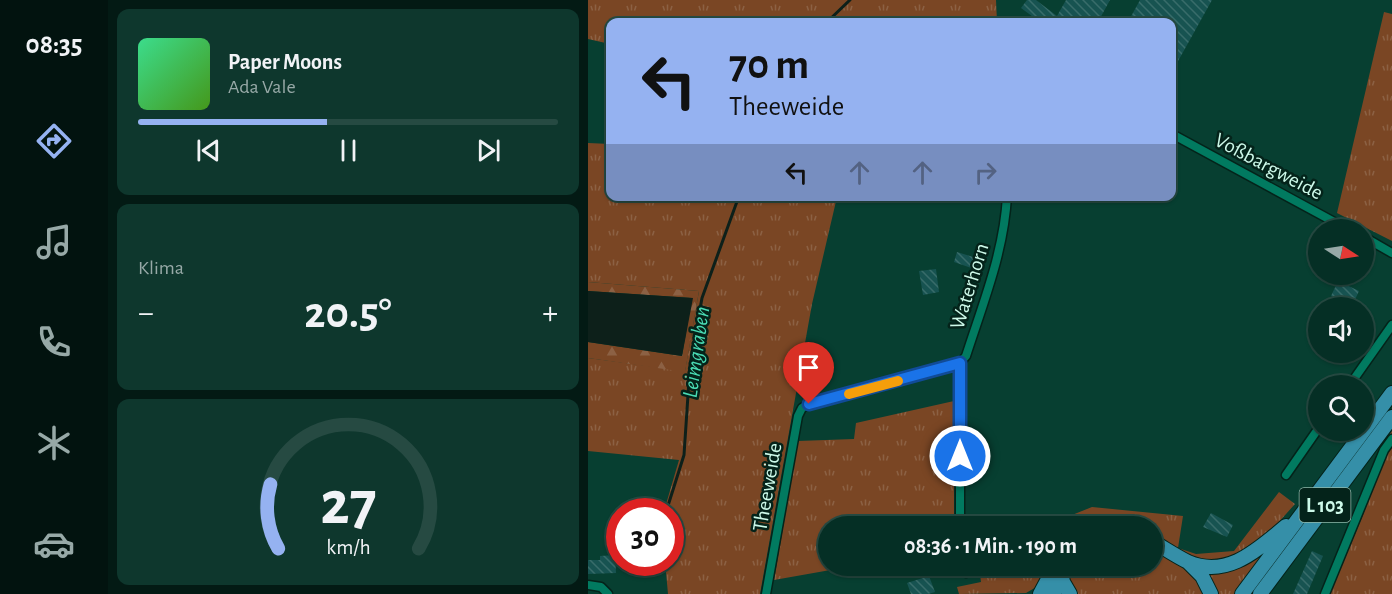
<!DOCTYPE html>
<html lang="de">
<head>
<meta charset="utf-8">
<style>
	body { margin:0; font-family:"Alegreya Sans",sans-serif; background:#0e372d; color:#f1f3f6; height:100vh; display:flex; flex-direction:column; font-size:22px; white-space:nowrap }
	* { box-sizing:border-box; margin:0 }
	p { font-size:20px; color:#97a9a7 }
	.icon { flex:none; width:33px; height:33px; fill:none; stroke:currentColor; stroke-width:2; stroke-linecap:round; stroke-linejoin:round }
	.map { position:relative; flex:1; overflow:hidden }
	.sheet { display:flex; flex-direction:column; gap:9px; padding:9px; background:#031a14; width:480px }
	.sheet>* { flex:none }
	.top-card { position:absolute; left:18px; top:18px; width:570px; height:183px; border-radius:12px; box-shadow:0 2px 4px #0004,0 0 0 2px #264a42; background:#95b2f1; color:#111; overflow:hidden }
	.needle { width:39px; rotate:102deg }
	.buttons { position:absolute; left:720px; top:219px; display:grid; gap:12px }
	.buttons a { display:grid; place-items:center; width:66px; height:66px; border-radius:50%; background:#052f25; box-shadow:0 2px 4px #0004,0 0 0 2px #264a42; font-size:30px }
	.speed { position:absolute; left:18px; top:498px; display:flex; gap:12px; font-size:30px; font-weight:700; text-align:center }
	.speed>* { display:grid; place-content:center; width:78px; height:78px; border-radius:50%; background:#052f25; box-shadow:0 2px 4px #0004,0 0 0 2px #264a42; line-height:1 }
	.speed .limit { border:9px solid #d22; background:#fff; color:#111 }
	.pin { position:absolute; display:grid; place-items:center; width:51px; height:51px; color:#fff; margin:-62px -26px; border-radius:50% 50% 50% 0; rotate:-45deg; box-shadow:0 0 6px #0007 }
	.pin .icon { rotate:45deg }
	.me { position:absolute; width:66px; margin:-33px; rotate:0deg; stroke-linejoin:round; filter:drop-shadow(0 0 4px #0008) }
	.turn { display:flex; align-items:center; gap:21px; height:126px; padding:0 24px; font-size:27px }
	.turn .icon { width:78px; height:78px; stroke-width:2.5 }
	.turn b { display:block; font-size:42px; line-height:51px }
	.lanes { display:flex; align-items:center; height:57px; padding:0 24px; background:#0003; justify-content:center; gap:30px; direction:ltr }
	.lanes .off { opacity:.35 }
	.big { font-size:45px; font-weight:600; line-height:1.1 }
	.sheet .card { flex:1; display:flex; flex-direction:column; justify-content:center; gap:9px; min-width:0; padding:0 21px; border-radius:12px; background:#0e372d }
	.sheet .dial { align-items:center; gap:0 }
	.dial svg { height:156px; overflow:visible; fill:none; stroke:#264a42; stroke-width:7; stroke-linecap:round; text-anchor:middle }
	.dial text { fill:#f1f3f6; stroke:none }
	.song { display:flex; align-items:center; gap:18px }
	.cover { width:72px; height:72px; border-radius:9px; background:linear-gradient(135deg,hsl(150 70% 55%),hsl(100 70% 35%)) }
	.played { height:6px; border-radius:3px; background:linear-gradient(90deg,#95b2f1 45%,#264a42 45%) }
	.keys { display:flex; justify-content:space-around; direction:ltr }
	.heat { display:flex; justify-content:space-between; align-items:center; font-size:33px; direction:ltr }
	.trip { position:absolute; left:230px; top:516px; width:345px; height:60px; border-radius:30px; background:#052f25; box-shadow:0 2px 4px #0004,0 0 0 2px #264a42; font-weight:600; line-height:60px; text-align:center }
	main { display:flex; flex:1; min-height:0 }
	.dock { display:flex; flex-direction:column; width:108px; justify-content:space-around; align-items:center; background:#02130f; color:#97a9a7 }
	.dock .icon { width:42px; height:42px }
	.dock .active { color:#95b2f1 }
	.dock b { font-size:27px; color:#f1f3f6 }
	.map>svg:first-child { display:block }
</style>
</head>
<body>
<main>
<nav class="dock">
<b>08:35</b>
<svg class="icon active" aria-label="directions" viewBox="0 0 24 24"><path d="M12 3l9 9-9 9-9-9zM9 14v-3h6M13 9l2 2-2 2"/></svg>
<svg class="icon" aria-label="music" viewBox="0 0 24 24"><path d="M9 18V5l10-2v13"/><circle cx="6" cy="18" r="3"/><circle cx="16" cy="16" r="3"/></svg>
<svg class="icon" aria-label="phone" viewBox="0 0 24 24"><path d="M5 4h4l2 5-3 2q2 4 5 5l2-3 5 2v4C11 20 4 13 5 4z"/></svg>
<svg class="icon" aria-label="climate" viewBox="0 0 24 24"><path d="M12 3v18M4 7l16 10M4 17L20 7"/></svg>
<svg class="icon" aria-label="car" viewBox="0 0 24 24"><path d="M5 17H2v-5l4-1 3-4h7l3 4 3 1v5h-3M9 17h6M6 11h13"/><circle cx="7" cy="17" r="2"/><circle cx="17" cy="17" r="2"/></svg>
</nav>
<section class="sheet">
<div class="card">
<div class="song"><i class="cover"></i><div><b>Paper Moons</b><p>Ada Vale</p></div></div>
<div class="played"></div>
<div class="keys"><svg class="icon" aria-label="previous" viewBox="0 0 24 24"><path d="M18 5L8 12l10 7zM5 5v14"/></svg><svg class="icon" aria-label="pause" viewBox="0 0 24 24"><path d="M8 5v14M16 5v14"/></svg><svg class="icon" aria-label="next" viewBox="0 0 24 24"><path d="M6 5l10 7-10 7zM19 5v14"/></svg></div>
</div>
<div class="card"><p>Klima</p>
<div class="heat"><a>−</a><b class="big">20.5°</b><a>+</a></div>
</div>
<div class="card dial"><svg viewBox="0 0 100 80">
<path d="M14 69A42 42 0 1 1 86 69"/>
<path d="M14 69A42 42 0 0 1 10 36" stroke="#95b2f1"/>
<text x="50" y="56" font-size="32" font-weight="700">27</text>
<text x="50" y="72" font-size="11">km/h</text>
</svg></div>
</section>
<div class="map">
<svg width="804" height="594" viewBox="0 0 804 594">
	<defs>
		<pattern id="grass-tufts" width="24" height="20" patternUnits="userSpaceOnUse" patternTransform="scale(1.5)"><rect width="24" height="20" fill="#7a4624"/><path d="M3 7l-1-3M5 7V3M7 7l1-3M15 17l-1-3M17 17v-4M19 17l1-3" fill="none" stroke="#8c6144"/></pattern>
		<pattern id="forest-firs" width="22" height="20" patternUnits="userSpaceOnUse" patternTransform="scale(1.5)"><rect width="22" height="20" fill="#7a4624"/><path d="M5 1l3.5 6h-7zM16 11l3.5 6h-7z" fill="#8c6144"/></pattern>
		<pattern id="building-back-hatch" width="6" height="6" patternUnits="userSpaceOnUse" patternTransform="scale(1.5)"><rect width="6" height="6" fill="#175351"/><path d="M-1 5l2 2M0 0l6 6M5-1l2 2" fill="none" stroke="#386c6a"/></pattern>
	</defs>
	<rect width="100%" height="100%" fill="#073f31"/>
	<path fill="url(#grass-tufts)" d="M0,0H408L409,22H22V44L0,39Z
		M796,12L804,14V241L749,213Z
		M0,143L22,144V196L249,197L224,304L172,594H80L78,572L58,574L61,563L82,562V512L76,511L91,460L0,451V358L97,371L111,291L0,282Z
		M366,401V523L347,526H240V566H265L186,580L210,441L266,439L268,423Z
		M804,431V594H742L775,515L797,453L791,448Z
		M691,492L707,504C682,531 651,573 608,560C592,555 578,543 564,534V526H551L528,520L508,521L495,526H472L479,517L504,507L595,516L590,548L608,554L646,551Z
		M686,543L647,594H627L614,571Z
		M564,549C585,561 607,570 615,594H487L482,585L481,566H564Z
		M391,566H462L450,586L438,593L371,594L369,587L393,582Z"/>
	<path fill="url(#forest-firs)" d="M0,282L111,291L97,372L0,358V342L94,356L104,298L0,291Z"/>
	<path fill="#0d201a" d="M0,291L105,298L94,356L0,342Z"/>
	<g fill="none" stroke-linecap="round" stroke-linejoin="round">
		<path stroke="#0d201a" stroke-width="3" d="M239,22L262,0
			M78,512L96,455L102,365L114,298L151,196
			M59,573L62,562"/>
	</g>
	<path fill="url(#building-back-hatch)" d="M439,0H448L469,16L478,0H522L510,22H452L433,8Z
		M552,0H624L584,72V22H540Z
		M369,252L395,260L392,271L366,262Z
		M348,269L351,292L335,295L331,271Z
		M750,281L771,291L764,306L743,296Z
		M623,513L645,525L639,537L615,527Z
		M724,551L735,556L719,594H705Z
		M27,555L28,573L0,574V560H12V556Z
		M341,576L347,592L340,594H323L319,583Z"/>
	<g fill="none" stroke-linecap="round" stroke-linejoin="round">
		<g stroke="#04231a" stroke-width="11">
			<path id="minor" d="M584,134L761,230
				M776,237L804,253
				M761,386L804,325
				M698,475L730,429
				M372,526V363L378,356C395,303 416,252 419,196
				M375,566L378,573
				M0,585L13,587L20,594
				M178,594L210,416L214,408L221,404L372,363
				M737,594L796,450L804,439"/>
		</g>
		<g stroke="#04231a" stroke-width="16">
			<path id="trunk" d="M506,526L522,525L535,526
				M564,541C576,548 588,556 600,562C640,579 670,549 698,526
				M601,563L614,576L623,594
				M473,571L475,582L482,594
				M452,594L467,566
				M466,594L475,566
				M654,594L804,393
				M672,594L804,417"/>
		</g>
		<use href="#minor" stroke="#017a60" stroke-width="8"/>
		<use href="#trunk" stroke="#358fa8" stroke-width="14"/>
	</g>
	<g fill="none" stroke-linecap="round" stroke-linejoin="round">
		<g stroke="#114b97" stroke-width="15">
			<path id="route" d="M221,404L372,363V456"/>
		</g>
		<use href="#route" stroke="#1a73e8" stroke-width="10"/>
		<path stroke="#f59e0b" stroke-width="10" d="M261,394L310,381"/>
	</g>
	<g text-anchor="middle" stroke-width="5" stroke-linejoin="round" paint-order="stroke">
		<rect fill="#04231a" stroke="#91b9ab" stroke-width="1.5" x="711.5" y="488" width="51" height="34" rx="4.5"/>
		<g font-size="20" font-weight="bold" fill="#cdf9e9">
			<text x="737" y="512">L 103</text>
		</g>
		<g font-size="21" fill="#cdf9e9" stroke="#04231a">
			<text transform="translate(681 166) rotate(28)" y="7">Voßbargweide</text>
			<text transform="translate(381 286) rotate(-73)" y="7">Waterhorn</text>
			<text transform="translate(179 487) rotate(-80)" y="7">Theeweide</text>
		</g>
		<g font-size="22" font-style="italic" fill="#49dab3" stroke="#04231a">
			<text transform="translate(107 352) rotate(-82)" y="8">Leimgraben</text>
		</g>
	</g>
</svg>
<div class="buttons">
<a><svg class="needle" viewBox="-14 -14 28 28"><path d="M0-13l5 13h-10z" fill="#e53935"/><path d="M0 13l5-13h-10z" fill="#97a9a7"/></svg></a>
<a><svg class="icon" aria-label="sound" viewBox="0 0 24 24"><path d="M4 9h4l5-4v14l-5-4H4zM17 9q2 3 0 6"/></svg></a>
<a><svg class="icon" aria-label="search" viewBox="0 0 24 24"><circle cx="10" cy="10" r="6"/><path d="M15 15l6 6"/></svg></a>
</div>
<div class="speed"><div class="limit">30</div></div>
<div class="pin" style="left:221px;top:404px;background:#d93025"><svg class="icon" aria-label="arrive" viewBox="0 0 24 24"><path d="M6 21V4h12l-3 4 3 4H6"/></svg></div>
<svg class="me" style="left:372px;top:456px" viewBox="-20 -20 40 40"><circle r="17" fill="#1a73e8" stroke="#fff" stroke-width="3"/><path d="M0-11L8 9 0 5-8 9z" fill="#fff"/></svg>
<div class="trip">08:36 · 1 Min. · 190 m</div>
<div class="top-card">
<div class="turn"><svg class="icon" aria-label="left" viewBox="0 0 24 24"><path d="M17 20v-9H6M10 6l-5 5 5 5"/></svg><div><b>70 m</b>Theeweide</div></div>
<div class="lanes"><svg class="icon" aria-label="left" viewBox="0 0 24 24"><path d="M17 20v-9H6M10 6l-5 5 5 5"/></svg><svg class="icon off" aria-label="ahead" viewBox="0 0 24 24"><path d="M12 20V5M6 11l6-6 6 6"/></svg><svg class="icon off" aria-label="ahead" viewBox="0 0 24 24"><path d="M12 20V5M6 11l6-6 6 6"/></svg><svg class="icon off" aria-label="right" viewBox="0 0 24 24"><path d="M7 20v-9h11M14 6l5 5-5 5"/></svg></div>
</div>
</div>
</main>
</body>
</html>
